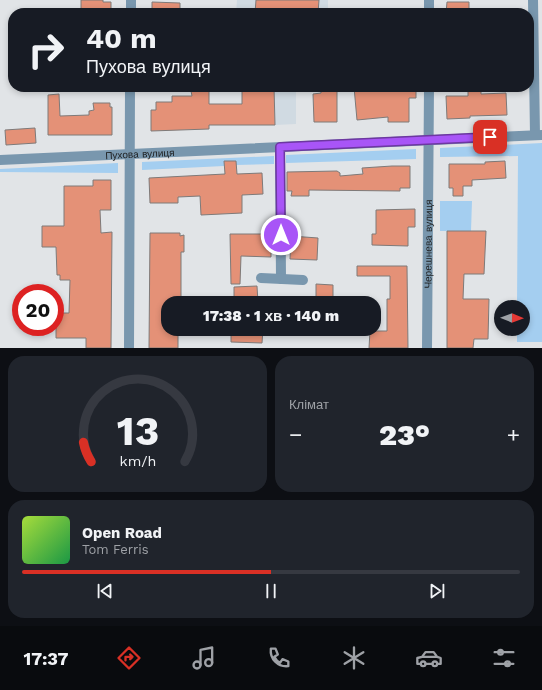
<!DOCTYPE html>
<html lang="uk">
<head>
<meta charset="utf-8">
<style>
	body { margin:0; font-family:"Work Sans",sans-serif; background:#20242c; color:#f1f3f6; height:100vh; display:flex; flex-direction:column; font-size:15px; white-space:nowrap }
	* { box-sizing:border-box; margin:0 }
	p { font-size:13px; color:#9ea1a6 }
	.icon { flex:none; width:22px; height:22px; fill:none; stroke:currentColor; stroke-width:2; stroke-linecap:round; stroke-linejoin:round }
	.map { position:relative; height:348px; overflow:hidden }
	.drawer { display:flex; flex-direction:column; gap:8px; padding:8px; background:#0d0f14; flex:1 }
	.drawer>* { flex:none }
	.guide { position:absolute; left:8px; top:8px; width:526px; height:84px; border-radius:16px; box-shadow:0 2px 6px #0003; background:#171b24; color:#f1f3f6; overflow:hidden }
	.needle { width:26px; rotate:91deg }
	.buttons { position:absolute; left:494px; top:300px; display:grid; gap:8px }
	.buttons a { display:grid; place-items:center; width:36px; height:36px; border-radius:50%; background:#171b24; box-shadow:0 2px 6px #0003; font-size:20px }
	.speed { position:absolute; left:12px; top:284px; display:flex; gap:8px; font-size:20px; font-weight:700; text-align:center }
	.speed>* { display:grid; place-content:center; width:52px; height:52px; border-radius:50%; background:#171b24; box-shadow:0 2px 6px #0003; line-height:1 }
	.speed .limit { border:6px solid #d22; background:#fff; color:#111 }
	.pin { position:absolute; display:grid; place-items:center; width:34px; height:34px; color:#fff; margin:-17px; border-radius:8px; box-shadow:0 2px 6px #0006 }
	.me { position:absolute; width:44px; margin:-22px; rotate:0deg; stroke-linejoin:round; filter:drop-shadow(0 0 3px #0008) }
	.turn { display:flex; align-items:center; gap:14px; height:84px; padding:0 12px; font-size:18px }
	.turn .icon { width:52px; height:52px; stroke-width:2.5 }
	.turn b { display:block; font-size:28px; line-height:34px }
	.big { font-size:30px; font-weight:800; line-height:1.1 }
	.drawer .widget { flex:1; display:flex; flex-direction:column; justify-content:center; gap:6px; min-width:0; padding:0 14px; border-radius:16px; background:#20242c }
	.drawer .dial { align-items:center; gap:0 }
	.dial svg { height:104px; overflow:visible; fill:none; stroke:#363941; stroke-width:7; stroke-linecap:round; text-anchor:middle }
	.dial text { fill:#f1f3f6; stroke:none }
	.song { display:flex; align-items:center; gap:12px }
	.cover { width:48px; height:48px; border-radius:6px; background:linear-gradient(135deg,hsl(80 70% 55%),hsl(140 70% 35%)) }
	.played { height:4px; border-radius:2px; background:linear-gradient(90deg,#d93025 50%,#363941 50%) }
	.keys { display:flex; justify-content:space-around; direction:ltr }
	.heat { display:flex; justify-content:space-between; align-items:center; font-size:22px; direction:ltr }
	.drawer .tiles { flex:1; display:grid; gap:8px; grid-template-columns:1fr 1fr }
	.widget:last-child { grid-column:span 2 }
	.trip { position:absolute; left:161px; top:296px; width:220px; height:40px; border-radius:16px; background:#171b24; box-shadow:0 2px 6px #0003; font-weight:800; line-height:40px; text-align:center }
	.tab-bar { display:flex; height:64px; justify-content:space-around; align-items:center; background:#090b0e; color:#9ea1a6 }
	.tab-bar .icon { width:28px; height:28px }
	.tab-bar .selected { color:#d93025 }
	.tab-bar b { font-size:18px; color:#f1f3f6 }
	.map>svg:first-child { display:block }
</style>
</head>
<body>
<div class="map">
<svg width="542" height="348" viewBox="0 0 542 348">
	<rect width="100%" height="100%" fill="#e1e4e7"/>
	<path fill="#d0dae2" d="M237,0H328V13H236Z
		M274,87H296V124L275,125Z"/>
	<path fill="#a4cef0" d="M542,143V342H517V329H523V307H517L518,156L440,157V148Z
		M416,149V159L286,163V155Z
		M274,156V164L236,165V161H225L224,166L142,170V162Z
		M118,163V173L0,172V169Z
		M440,201H472L471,231H440Z"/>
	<path fill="#e49177" stroke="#7e7a79" d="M81,0H103V2H111V13H81Z
		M256,0H319L318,13H255Z
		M152,2L180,3V13H152Z
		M447,2H469V13H446Z
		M197,87H209V104H242V87H274L275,125H209V129L151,131V110H156V102H172V96H192L191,91H198Z
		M321,87H337V122H314L313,94L321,93Z
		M354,87H416V98H409V122H388V117L357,120Z
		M468,87H481V94L506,93L507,115L470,116V118L447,119L446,96H468Z
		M59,94L60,116L89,115V111L94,110L93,103H110V107H112V135H48V95Z
		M35,128L36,143L6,145L5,130Z
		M224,161H236L237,174L262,173L263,194L242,195V213L201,215L200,196L178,197V203H150L149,178L225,174Z
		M505,161L506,178L472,180V186H463V196H453V188H449V164H485V162Z
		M392,166H410V188H400V191L309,190V196H291L292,191H287V172L337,171L340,173V176L363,174L362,168Z
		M93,180H111V210H100L101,233L112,232L111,348H86V338H56V313H69L70,280H60V275H57L56,247H42V226H64V186H93Z
		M415,209V227H408V246L372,245V234H376V210Z
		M447,231H486L484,274H464L463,299H489L488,339H474L473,348H447Z
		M150,233H180V236L184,235V252H181V303H168V330H178V348H149Z
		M230,234H271V257L241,256L240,284H231Z
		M291,236L318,238L317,260L290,259Z
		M357,266H407L408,348H369L370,331H387V299H390V276H357Z
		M316,284L333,285V303H316Z
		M257,286L258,303H234V287Z
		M231,329H263L262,343L231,342Z"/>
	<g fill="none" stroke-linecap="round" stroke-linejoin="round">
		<g stroke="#7997ae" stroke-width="10">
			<path d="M533,0L535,135"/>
			<path d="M131,13V0"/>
			<path d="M429,13V0"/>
			<path d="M280,147L281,279"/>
			<path id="s1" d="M0,160L542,135"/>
			<path d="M261,278L303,280"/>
			<path d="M129,348L130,87"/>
			<path id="s2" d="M427,348L429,87"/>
		</g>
	</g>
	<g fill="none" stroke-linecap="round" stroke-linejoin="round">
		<g stroke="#6d37a1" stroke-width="10">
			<path id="route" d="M281,235L280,147L490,137"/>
		</g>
		<use href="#route" stroke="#a855f7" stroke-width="7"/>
	</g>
	<g text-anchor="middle" stroke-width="3" stroke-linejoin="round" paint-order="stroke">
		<g font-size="10" fill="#1d1e1f" stroke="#eef1f4">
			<text dy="4" stroke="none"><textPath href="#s1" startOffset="140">Пухова вулиця</textPath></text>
			<text dy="4" stroke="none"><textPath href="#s2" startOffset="104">Черешнева вулиця</textPath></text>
		</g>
	</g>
</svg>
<div class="buttons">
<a><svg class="needle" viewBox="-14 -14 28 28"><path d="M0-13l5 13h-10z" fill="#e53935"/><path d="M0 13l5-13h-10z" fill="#9ea1a6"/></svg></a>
</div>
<div class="speed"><div class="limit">20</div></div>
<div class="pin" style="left:490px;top:137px;background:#d93025"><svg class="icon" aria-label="arrive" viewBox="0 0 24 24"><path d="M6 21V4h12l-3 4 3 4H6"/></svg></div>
<svg class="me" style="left:281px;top:235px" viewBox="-20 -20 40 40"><circle r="17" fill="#a855f7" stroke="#fff" stroke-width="3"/><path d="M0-11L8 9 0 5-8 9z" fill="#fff"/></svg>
<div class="trip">17:38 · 1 хв · 140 m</div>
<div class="guide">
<div class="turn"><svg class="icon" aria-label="right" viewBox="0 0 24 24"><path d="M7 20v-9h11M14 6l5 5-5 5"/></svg><div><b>40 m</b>Пухова вулиця</div></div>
</div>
</div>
<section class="drawer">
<div class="tiles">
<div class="widget dial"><svg viewBox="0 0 100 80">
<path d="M14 69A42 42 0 1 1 86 69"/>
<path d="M14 69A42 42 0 0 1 8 54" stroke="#d93025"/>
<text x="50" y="56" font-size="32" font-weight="700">13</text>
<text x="50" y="72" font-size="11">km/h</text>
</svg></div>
<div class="widget"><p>Клімат</p>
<div class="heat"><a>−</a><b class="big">23°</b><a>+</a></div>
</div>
<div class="widget">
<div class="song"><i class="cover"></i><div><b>Open Road</b><p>Tom Ferris</p></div></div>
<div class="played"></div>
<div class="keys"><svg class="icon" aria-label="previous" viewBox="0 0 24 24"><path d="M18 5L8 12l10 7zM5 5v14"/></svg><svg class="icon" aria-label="pause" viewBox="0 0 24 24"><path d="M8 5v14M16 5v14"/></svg><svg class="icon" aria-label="next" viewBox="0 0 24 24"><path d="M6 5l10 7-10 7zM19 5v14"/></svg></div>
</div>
</div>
</section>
<nav class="tab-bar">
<b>17:37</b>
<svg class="icon selected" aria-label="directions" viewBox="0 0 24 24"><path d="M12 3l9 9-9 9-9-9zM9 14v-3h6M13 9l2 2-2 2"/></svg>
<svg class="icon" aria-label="music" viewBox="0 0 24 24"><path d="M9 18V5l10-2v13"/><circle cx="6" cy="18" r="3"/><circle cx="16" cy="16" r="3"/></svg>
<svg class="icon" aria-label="phone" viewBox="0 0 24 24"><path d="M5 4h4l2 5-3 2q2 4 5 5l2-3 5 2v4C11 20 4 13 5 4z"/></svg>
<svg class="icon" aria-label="climate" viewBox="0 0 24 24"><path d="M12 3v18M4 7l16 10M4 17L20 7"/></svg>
<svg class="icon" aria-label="car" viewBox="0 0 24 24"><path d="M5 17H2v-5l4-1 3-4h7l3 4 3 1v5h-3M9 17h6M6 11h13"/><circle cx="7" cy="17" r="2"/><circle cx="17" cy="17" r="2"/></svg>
<svg class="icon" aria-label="filters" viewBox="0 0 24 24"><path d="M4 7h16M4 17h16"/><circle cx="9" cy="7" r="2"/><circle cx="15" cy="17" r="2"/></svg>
</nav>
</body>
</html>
